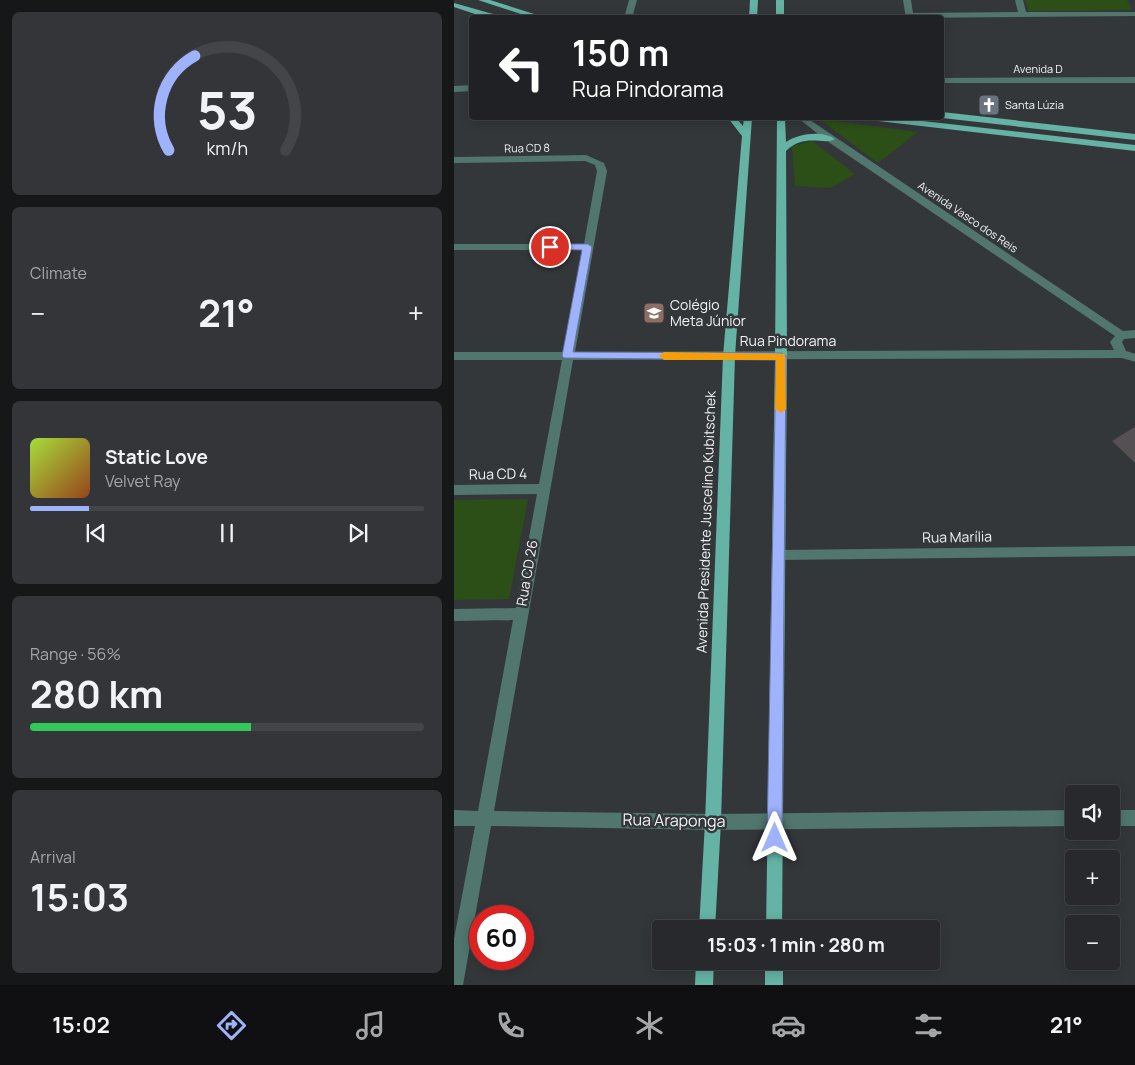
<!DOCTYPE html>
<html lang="en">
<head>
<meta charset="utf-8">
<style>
	body { margin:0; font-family:Manrope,sans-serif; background:#333538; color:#f1f3f6; height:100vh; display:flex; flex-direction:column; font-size:19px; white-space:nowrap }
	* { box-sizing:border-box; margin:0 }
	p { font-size:16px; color:#a4a6a9 }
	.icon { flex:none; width:28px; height:28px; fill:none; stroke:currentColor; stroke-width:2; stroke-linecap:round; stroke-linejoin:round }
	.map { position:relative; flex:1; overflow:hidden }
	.panel { display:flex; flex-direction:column; gap:12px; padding:12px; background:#151718; width:454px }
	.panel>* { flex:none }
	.hud { position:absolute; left:15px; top:15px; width:475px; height:105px; border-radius:5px; box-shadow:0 2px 12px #0003,0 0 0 1px #434548; background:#202124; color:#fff; overflow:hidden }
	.buttons { position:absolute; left:611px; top:785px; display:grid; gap:10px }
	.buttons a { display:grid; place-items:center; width:55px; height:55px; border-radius:5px; background:#27292c; box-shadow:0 2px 12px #0003,0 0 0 1px #434548; font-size:25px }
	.speed { position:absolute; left:15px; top:905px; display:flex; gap:10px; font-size:25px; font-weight:700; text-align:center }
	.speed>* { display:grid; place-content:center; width:65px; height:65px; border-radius:50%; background:#27292c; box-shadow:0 2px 12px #0003,0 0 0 1px #434548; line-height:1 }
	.speed .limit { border:8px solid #d22; background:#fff; color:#111 }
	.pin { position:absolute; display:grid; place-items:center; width:42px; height:42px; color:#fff; margin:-21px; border:2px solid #fff; border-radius:50%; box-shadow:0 1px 5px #0007 }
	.me { position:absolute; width:55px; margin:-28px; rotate:0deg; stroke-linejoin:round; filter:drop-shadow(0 0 4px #0008) }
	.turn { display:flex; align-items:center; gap:18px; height:105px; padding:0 20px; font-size:22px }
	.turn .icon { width:65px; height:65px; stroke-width:2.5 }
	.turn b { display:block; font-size:35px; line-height:42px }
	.big { font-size:38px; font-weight:700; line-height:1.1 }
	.panel .tile { flex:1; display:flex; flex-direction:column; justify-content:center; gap:8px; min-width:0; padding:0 18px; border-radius:8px; background:#333538 }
	.panel .dial { align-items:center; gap:0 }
	.dial svg { height:130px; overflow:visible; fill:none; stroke:#434548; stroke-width:7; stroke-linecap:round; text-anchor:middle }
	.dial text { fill:#f1f3f6; stroke:none }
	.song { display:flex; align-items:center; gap:15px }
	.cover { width:60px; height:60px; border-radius:8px; background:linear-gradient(135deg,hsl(80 70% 55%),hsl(20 70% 35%)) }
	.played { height:5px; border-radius:2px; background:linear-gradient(90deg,#9fb3fd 15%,#434548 15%) }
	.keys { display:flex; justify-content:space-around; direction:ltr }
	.heat { display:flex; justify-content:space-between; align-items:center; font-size:28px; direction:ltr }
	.charge { height:8px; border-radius:4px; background:linear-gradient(90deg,#34c759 56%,#434548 0) }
	.trip { position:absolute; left:198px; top:920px; width:288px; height:50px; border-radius:5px; background:#27292c; box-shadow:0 2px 12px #0003,0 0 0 1px #434548; font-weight:700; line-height:50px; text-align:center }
	.tabs { display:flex; height:80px; justify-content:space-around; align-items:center; background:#101012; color:#a4a6a9 }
	.tabs .icon { width:35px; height:35px }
	.tabs .on { color:#9fb3fd }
	.tabs b { font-size:22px; color:#f1f3f6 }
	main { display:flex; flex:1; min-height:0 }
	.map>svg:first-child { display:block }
</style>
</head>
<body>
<main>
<section class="panel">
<div class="tile dial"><svg viewBox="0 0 100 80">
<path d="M14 69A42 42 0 1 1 86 69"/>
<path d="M14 69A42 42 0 0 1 30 11" stroke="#9fb3fd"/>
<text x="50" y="56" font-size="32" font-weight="700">53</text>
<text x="50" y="72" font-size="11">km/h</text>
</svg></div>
<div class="tile"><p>Climate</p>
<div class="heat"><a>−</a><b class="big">21°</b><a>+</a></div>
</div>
<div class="tile">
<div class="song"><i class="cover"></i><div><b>Static Love</b><p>Velvet Ray</p></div></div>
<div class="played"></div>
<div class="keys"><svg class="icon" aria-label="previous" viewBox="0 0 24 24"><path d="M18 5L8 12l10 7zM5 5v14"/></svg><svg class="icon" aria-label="pause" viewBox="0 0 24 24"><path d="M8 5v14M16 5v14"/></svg><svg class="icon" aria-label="next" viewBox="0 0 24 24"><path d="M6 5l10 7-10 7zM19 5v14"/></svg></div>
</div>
<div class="tile"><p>Range · 56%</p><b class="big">280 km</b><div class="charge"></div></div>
<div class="tile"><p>Arrival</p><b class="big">15:03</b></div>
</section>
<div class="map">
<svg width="682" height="985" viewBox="0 0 682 985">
	<rect width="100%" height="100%" fill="#34373a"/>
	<path fill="#2c4e17" d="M571,0H673L678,10L575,11Z
		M365,119L464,132L424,163Z
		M358,141L401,174L377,188L341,186L338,146Z
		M74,499L55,599L0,600V500Z"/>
	<path fill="#545053" d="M682,426V464L658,441Z"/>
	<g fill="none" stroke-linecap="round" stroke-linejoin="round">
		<path fill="#51766e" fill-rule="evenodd" d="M175,0H183L178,18H170Z
			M449,0H457L459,13L564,12L561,0H569L572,12H682V16L452,18Z
			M682,77V83H488V78Z
			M18,85V91L0,92V86Z
			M344,118H353L669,331L682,330V338L670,339L668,342L672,351L682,354V362L668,358L119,360L40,811L259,814L620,810V826L259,830L37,826L9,985H0V939L21,826H0V810L24,811L59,620L0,621V609L62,608L83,494L0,495V485L85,484L108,360H0V352H110L129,250H0V244H130L143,171L141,165L131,161L0,163V157L132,155L150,163L153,171L121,352L660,350L656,342L661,336L373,141Z
			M682,546V556L325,560L320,559L318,555L320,551L325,550Z
			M658,810H682V826H658Z"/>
		<path fill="#64b3a4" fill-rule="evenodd" d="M24,0H36L93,18H79Z
			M296,0H304L303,18H295Z
			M322,0H330V18H322Z
			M0,3L46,16L47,18H33L0,7Z
			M488,112L682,134V140L488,118Z
			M274,118H282L289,126L290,118H298L281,356L267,822L261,929H245L251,822L269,356L288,136Z
			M323,118H331L332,142C344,134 368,130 381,139C371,146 351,132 332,151L333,356L328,929H312L321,356Z
			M420,118H442L682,145V151L424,121Z
			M242,961H260L259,985H241Z
			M311,961H329V985H311Z"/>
	</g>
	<path fill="#9fb3fd" stroke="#6774a4" d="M96,244H134L138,247L119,352L327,353L332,356L328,838L326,843L321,845L316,843L313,838L322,360L110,358L108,356L128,250L92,249L91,247Z"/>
	<path fill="#f59e0b" d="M210,352L331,354L332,409L327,413L321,409L322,360H210L205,356Z"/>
	<defs>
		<g id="church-square" transform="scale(1.125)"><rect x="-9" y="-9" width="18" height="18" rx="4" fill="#6b7280" stroke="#34373a"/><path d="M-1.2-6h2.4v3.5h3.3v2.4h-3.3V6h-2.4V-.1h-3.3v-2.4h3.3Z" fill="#fff"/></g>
		<g id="school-square" transform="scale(1.125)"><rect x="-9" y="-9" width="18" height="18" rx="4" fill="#8d6e63" stroke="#34373a"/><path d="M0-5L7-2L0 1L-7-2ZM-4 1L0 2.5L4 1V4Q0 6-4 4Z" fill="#fff"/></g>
	</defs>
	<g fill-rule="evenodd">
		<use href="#church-square" x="535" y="105"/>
		<use href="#school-square" x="200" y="313"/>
	</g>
	<g text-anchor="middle" stroke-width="5" stroke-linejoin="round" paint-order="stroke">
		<g font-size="11" fill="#f0f2f4" stroke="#34373a">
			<text x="584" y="73">Avenida D</text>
			<text transform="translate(73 148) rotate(-1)" y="4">Rua CD 8</text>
			<text transform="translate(514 217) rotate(34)" y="4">Avenida Vasco dos Reis</text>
		</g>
		<g font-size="11" fill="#f0f2f4" stroke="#34373a" text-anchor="start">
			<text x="551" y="109">Santa Lúzia</text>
		</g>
		<g font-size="14" fill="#f0f2f4" stroke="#34373a" text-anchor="start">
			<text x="216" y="310">Colégio<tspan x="216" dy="16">Meta Júnior</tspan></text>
		</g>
		<g font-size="14" fill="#f0f2f4" stroke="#34373a">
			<text x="334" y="346">Rua Pindorama</text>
			<text transform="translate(44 474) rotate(-1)" y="5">Rua CD 4</text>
			<text transform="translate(252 522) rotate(-88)" y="5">Avenida Presidente Juscelino Kubitschek</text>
			<text transform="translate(503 537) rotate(-1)" y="5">Rua Marília</text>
			<text transform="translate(73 573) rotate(-80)" y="5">Rua CD 26</text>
		</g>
		<g font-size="16" fill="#f0f2f4" stroke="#34373a">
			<text transform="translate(220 820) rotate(1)" y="6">Rua Araponga</text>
		</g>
	</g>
</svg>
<div class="buttons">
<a><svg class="icon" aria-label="sound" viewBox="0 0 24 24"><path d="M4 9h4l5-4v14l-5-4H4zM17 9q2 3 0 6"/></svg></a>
<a>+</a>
<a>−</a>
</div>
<div class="speed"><div class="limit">60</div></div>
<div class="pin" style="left:96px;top:247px;background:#d93025"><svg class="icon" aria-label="arrive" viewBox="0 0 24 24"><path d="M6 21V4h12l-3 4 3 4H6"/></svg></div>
<svg class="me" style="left:321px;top:838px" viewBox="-20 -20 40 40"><path d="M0-17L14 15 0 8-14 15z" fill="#9fb3fd" stroke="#fff" stroke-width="4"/></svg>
<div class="trip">15:03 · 1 min · 280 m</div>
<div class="hud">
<div class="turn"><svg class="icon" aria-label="left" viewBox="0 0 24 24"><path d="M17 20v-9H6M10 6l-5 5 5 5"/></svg><div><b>150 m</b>Rua Pindorama</div></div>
</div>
</div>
</main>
<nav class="tabs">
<b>15:02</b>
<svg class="icon on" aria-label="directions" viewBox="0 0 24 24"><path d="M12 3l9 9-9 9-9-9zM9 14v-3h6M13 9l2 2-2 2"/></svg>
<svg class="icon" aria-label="music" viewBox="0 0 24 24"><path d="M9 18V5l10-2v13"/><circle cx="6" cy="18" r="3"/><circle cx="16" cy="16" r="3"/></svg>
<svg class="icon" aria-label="phone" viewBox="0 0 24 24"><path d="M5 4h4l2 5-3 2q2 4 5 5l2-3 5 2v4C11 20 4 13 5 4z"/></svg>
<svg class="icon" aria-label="climate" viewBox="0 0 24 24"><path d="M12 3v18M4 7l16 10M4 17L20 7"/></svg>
<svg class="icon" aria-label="car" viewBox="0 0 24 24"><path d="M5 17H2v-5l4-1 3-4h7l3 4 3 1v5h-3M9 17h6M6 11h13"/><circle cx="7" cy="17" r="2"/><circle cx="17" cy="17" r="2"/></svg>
<svg class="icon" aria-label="filters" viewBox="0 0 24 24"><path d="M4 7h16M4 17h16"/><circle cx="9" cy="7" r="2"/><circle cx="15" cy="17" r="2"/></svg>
<b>21°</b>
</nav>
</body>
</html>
